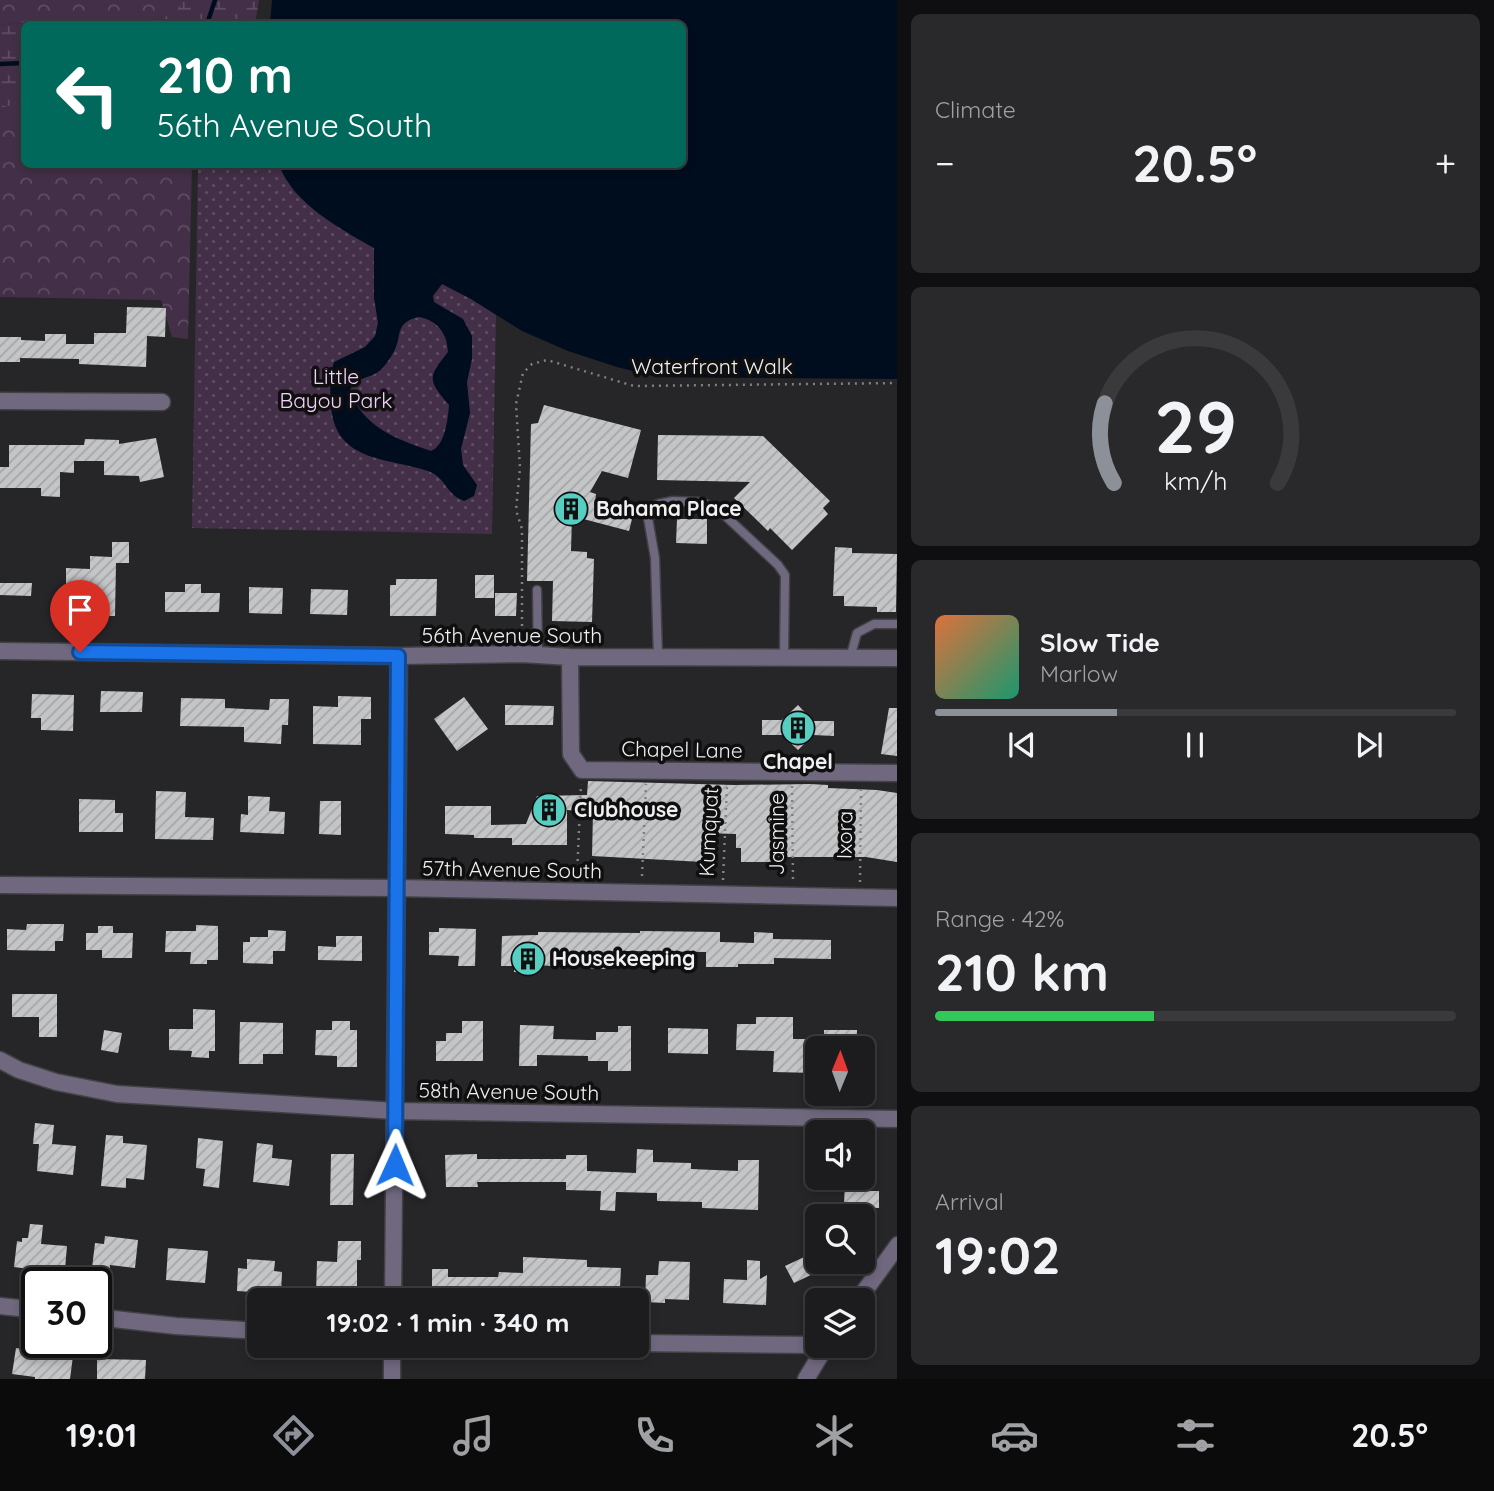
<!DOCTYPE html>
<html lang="en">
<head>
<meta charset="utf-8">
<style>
	body { margin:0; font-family:Quicksand,sans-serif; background:#29292c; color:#f1f3f6; height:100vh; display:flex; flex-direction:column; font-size:26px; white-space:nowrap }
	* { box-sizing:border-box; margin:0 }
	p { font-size:23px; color:#a0a1a4 }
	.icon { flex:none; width:38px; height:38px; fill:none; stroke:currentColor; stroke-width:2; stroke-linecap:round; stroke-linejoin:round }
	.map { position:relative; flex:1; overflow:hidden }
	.side { display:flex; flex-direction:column; gap:14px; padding:14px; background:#0f0f11; width:597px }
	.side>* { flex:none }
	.guide { position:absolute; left:21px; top:21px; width:665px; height:147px; border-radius:10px; box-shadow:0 4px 10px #0003,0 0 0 2px #3a3a3d; background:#00695c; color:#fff; overflow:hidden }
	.needle { width:46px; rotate:1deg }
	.tools { position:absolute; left:805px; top:1036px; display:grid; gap:14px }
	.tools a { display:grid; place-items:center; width:70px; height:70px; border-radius:10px; background:#1c1c1f; box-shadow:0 4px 10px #0003,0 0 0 2px #3a3a3d; font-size:35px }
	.speed { position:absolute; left:21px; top:1267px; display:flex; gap:14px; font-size:35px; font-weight:700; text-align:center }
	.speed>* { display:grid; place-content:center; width:91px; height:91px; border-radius:50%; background:#1c1c1f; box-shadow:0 4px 10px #0003,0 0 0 2px #3a3a3d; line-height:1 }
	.speed .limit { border:4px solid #111; border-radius:10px; background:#fff; color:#111 }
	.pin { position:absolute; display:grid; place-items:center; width:60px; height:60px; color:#fff; margin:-72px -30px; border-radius:50% 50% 50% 0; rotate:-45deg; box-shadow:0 0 7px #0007 }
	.pin .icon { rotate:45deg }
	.me { position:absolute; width:77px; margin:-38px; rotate:1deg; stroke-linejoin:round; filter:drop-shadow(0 0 5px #0008) }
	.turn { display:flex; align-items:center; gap:24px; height:147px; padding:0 21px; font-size:32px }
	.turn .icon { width:91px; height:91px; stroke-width:2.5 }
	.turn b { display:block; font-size:49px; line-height:60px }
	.big { font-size:52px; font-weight:700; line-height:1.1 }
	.side .tile { flex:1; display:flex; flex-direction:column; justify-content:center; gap:10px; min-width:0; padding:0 24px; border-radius:10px; background:#29292c }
	.side .dial { align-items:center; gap:0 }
	.dial svg { height:182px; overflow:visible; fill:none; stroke:#3a3a3d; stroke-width:7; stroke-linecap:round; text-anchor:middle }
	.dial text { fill:#f1f3f6; stroke:none }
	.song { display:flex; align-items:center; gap:21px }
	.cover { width:84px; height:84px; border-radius:10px; background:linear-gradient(135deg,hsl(20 70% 55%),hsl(160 70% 35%)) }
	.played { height:7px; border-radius:4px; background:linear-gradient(90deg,#8c9099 35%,#3a3a3d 35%) }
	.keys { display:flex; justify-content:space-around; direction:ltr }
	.heat { display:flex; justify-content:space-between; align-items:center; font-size:38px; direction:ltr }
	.charge { height:10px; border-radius:5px; background:linear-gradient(90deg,#34c759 42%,#3a3a3d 0) }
	.trip { position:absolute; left:247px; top:1288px; width:402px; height:70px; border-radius:10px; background:#1c1c1f; box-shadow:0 4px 10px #0003,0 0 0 2px #3a3a3d; font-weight:700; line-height:70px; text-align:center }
	.tabs { display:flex; height:112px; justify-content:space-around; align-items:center; background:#0b0b0c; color:#a0a1a4 }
	.tabs .icon { width:49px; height:49px }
	.tabs .active { color:#8c9099 }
	.tabs b { font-size:32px; color:#f1f3f6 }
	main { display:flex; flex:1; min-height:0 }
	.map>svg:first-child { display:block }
</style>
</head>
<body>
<main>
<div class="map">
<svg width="898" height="1379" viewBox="0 0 898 1379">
	<defs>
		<pattern id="grass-dots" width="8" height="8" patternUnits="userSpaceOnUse" patternTransform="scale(1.75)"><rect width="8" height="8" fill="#442f48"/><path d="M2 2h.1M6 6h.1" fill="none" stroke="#5f4d63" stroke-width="1.8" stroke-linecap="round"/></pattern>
		<pattern id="forest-crowns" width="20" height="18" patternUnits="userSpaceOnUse" patternTransform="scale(1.75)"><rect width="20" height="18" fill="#442f48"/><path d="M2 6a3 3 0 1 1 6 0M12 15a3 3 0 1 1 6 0" fill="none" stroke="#5f4d63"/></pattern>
		<pattern id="wetland-marsh" width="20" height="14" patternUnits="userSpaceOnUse" patternTransform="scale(1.75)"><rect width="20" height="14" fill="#442f48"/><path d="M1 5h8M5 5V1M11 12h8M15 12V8" fill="none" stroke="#5f4d63"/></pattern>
		<pattern id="building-hatch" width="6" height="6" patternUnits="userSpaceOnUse" patternTransform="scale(1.75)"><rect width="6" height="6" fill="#c3c5c7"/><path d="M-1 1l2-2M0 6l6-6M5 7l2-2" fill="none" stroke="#a4a6a8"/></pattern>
	</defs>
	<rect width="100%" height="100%" fill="#262629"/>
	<path fill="url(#grass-dots)" d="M198,166L280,167L294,192L352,236L471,299L496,315L492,534L192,528Z"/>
	<path fill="url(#forest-crowns)" d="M0,0H183L178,13L140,24L14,23L0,26Z
		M24,102V164L192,165L188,339L172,337L161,300L0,297V108Z"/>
	<path fill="url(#wetland-marsh)" d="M183,0H259L255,24H140L177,13Z
		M14,23L29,24H24V102L0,108V26Z"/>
	<path fill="#000d1f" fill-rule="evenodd" d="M272,0H897V379L657,377L617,367L568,351L522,331L471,299L442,284L433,296L434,302L463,319L472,336V359L467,382L470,413L461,449L463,465L477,485L474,496L464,501C445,494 447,478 428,471C385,457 334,462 331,404C330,390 329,376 334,362L365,347L375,336L378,323L374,298V248C339,228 294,204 279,165L682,164V24H270ZM419,317C438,321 447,333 448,352C428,377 427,379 449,405C448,419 445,446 431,451C397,439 363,428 350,390C357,377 367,379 378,372C383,369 389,360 392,355C404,337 392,323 419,317Z"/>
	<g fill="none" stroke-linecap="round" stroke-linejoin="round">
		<path stroke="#000d1f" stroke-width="4.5" d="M207,24L215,0
			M0,64L24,63"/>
	</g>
	<path fill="url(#building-hatch)" d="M127,307L166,308L165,337L147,336L146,367L79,364V359L20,358V362H0V337H21V340L45,341V334H66V344H94V333H126Z
		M544,405L641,430L628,478L602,471L590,492L596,494L595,504L633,515L629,531L572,516L571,551L587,552V558L594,559L592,622L552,621L553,581H527L531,424L538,423Z
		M658,435L763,436L830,501L823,508L828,514L792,550L770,528L768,531L734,498L750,482L657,480Z
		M156,438L164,477L140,482L139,476L104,475V461H74V473L60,472V497L41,496V488H0V467H9V445H84L85,439L119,440V444Z
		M677,519H707V544L676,543Z
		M112,542H129V563H116L115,616L66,615V568L90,569V556L112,557Z
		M835,547L852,548V553L897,554L896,612H877V607L844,606V596H833Z
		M475,575H494V598H475Z
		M396,579H437L436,616H390V585H396Z
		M0,583H32L31,596L0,595Z
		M185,584H201V593H220L219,612H165V592H185Z
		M249,587L283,588L282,614L249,613Z
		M311,589L348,590L347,615L310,614Z
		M495,593H517L516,616H495Z
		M101,691L143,692L142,712H100Z
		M32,694L74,695L73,731L41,730V718H31Z
		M338,696L371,697V719H361V745L313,744V706L338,707Z
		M464,697L488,729L457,751L434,719Z
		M181,698L225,699V708L269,710L270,699H289L288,725H282L281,744L244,742V727L180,726Z
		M505,705L554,706L553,725H505Z
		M798,705L813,721H834V736L813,735L798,750L782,735H762V720H782Z
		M889,708H897V756L881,754Z
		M588,781L734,785L810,784L828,785V788L877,790L897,793V862L866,857H785V862H741V848H736V834L704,833L703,862L592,856L593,812L567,810V845H512V838H474V835L445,834V806H491V825L526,824L537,796L587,795Z
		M156,791L186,792L185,817L214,818L213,840L155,839Z
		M248,796L270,797L269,811L285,812L284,834L240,832L241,814L248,815Z
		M79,799L115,800V813H123V832H79Z
		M320,801H341V835L319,834Z
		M27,924H64L63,941H55V951L7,950V929L26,930Z
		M196,925L218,926V960H207V964H190L191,952H165L166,931H196Z
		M98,926H113V933H133L132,958H102V950H86V933H98Z
		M439,928L476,929L475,966H458L459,956L429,955V932H439Z
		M268,930L286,931L285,951H273V964L243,963V942H250V937H268Z
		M640,931L720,932V942L754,943V932L773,933V939L831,940V959L774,958V964H738V967H706V952L625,951V958L606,957V969L582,968L583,957H554L553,966L533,965V973L514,972V966H501L502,936L538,935V932L640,933Z
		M336,936H362V961L318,960V946L336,947Z
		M12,994H57V1037H39V1017H12Z
		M193,1009L215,1010V1051H209V1058L191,1057L192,1051L169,1050V1029H193Z
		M756,1017H793V1039H817V1073L773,1072L774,1051L736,1050L737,1024H756Z
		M332,1021H350V1030H357V1067H337V1056L315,1055L316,1030H332Z
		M462,1021H483V1061H436V1041H446V1033H462Z
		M240,1022L283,1023V1054H263V1064H239Z
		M520,1025L554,1026L553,1039L588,1040H596V1032H618V1026H631V1071H608V1061H588V1056L537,1055V1066H519Z
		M668,1028L708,1029V1054L668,1053Z
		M104,1030L122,1033L118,1053L101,1050Z
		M824,1030H857V1048H824Z
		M35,1123L54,1125L52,1144L76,1146L73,1175L37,1171L39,1144H33Z
		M106,1135L123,1136V1143L147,1145L144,1180L126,1178V1188L101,1186Z
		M198,1138L223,1141L219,1188L203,1186L205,1169L196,1168Z
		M257,1143L273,1145L272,1158L292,1160L289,1186L253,1182Z
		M637,1149L653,1150V1162L691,1163V1169L738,1171V1160H759L758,1210L702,1208V1202L657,1201V1193L616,1192L615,1211L600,1210L601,1191L566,1190V1182H477L478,1187H446L445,1155L477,1154V1159H566V1155H587V1171L636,1173Z
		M331,1154H354L353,1205H330Z
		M845,1178H866V1191H879V1208L844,1207Z
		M30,1224L43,1225L41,1244L67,1246L65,1269L37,1266V1270L14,1267L17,1241L22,1242V1238H28Z
		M105,1236L138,1240L135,1268L110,1265V1269L92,1268L95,1243L104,1244Z
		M338,1241H361V1260H357V1293H316L317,1261L337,1262Z
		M168,1248L208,1251L205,1283L166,1280Z
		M817,1251V1262H838L794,1283L785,1266Z
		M523,1257L587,1260V1267L621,1268L620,1287L591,1286V1300L477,1296V1300H432V1269H448V1277H498L499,1272L523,1273Z
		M247,1259L275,1261L274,1271L282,1272L281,1294L237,1291L238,1268L247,1269Z
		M747,1260L760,1261V1279L767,1275L766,1305L723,1303L724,1279L747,1280Z
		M659,1261L690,1262L689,1300L665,1299V1303L645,1302L646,1275H658Z
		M16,1348L73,1356L70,1379H35V1377L12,1374Z
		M97,1359L146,1360L145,1379H97Z"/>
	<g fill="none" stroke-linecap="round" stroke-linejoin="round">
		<g stroke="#424245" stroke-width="11">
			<path id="lane" d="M537,590L538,655
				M658,657L655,558L648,518L650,509L658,504L673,501L701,502L718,509L778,565L785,575L784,657
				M850,658L857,633L874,624H898"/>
		</g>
		<g stroke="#424245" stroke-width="19">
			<path id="street" d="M0,401L162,402
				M0,651L399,656L522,654L570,657L898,658
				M570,657L571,754L582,770L898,773
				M0,885L397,888L898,898
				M0,1060L19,1070L56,1082L117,1094L396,1111L898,1119
				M393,1300L399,656
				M858,1300L898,1245
				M0,1306L37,1310
				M96,1317L176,1326L259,1331
				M637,1343L817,1345
				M392,1379V1346
				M806,1379L826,1346"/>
		</g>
		<path stroke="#818184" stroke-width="2.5" stroke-dasharray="2 5" stroke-linecap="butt" d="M522,640V529L516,510L520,468L516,404L523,373L532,364L547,360L634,386L898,383
			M792,786L793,881
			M577,875L581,784
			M642,876L646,784
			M723,880L727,785
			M860,882L861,787"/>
		<use href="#lane" stroke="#70687f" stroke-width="8"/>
		<use href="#street" stroke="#70687f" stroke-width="16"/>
	</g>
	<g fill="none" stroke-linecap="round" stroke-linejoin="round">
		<g stroke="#114b97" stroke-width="18">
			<path id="route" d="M80,652L398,656L395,1165"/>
		</g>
		<use href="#route" stroke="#1a73e8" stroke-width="12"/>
	</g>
	<defs>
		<g id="building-disc" transform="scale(1.75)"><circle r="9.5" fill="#57cec2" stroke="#0f0f10"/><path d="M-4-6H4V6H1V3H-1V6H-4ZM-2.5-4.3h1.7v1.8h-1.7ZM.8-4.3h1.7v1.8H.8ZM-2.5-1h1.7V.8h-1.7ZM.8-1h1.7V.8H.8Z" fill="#111"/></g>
	</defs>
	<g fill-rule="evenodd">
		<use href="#building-disc" x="571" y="509"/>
		<use href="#building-disc" x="798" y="728"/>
		<use href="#building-disc" x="549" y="810"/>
		<use href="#building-disc" x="528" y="959"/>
	</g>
	<g text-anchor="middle" stroke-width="7" stroke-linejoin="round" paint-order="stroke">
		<g font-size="21" fill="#f0f0f2" stroke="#0f0f10">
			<text x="712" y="374">Waterfront Walk</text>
			<text x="512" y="643">56th Avenue South</text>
			<text transform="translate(682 750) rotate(1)" y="7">Chapel Lane</text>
			<text transform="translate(709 832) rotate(-87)" y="7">Kumquat</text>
			<text transform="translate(777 834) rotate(-90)" y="7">Jasmine</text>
			<text transform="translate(845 835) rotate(-89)" y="7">Ixora</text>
			<text transform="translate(512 870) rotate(1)" y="7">57th Avenue South</text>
			<text transform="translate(509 1092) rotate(1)" y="7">58th Avenue South</text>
		</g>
		<g font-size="21" fill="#f3d0fa" stroke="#0f0f10">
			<text x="336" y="384">Little<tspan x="336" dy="24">Bayou Park</tspan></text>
		</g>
		<g font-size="21" font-weight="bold" fill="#f0f0f2" stroke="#0f0f10" text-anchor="start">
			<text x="596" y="516">Bahama Place</text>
			<text x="798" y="769" text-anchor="middle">Chapel</text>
			<text x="574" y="817">Clubhouse</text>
			<text x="552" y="966">Housekeeping</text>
		</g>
	</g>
</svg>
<div class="tools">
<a><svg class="needle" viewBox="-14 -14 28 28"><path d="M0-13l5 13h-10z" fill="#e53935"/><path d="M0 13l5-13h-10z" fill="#a0a1a4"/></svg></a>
<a><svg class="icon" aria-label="sound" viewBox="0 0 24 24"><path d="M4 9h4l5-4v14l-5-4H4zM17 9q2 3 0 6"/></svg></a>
<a><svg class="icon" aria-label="search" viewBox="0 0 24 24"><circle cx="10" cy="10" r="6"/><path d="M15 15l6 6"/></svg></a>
<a><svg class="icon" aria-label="layers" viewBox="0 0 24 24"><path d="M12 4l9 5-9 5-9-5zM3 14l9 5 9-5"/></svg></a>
</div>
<div class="speed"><div class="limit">30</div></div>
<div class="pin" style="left:80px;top:652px;background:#d93025"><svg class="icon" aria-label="arrive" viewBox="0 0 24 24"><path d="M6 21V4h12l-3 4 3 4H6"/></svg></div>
<svg class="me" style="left:395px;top:1165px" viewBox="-20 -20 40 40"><path d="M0-17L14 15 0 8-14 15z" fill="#1a73e8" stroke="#fff" stroke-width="4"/></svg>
<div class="trip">19:02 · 1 min · 340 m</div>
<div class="guide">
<div class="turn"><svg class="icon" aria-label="left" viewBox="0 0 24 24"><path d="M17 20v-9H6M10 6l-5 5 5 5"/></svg><div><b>210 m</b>56th Avenue South</div></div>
</div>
</div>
<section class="side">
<div class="tile"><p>Climate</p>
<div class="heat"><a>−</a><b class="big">20.5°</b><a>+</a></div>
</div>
<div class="tile dial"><svg viewBox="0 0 100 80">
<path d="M14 69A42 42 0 1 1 86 69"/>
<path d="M14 69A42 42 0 0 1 10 34" stroke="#8c9099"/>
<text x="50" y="56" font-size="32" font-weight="700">29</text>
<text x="50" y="72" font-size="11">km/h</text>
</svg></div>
<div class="tile">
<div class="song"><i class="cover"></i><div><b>Slow Tide</b><p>Marlow</p></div></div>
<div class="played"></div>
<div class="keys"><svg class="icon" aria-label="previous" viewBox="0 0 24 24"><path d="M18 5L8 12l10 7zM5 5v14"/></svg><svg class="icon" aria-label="pause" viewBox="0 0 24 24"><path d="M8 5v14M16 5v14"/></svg><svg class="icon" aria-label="next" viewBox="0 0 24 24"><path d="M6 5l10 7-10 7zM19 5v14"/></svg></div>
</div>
<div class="tile"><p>Range · 42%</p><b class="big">210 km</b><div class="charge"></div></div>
<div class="tile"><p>Arrival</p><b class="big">19:02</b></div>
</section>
</main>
<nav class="tabs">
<b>19:01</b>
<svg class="icon active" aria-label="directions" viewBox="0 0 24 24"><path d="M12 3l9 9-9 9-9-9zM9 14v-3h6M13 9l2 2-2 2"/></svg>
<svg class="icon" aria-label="music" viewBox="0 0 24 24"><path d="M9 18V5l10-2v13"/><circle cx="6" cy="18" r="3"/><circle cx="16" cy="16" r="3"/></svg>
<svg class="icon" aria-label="phone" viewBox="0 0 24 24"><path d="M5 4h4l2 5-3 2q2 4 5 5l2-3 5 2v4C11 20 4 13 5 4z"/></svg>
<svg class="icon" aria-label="climate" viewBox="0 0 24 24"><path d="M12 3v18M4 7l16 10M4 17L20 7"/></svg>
<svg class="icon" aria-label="car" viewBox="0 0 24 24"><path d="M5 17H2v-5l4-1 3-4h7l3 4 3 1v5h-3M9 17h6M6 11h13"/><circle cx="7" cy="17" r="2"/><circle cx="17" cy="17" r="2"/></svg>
<svg class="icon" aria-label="filters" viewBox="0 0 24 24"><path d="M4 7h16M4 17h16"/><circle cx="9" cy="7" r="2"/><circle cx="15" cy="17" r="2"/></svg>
<b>20.5°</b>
</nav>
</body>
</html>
